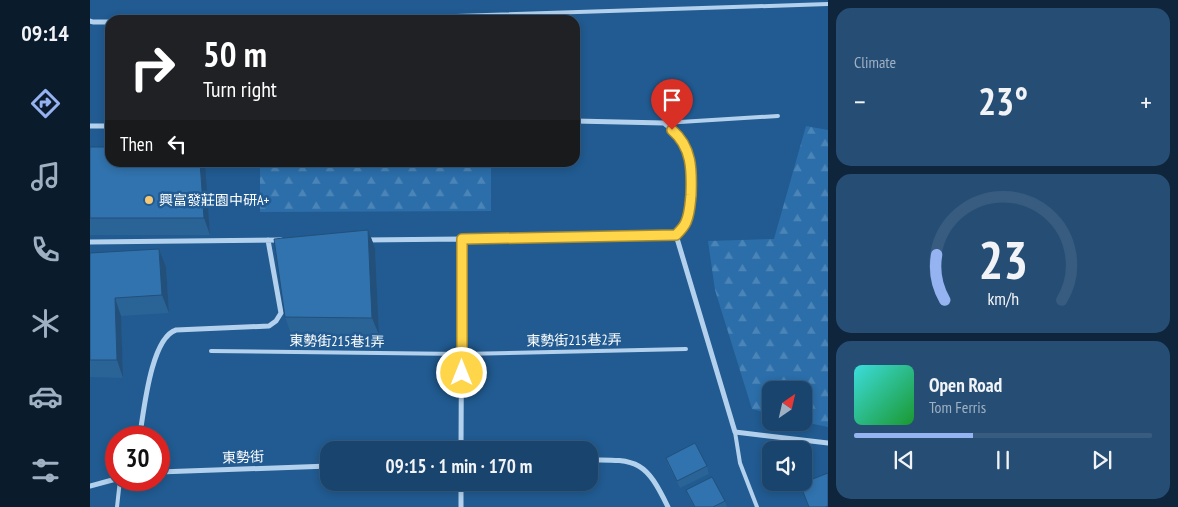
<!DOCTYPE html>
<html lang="en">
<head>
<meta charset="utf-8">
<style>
	body { margin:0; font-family:"PT Sans Narrow","Noto Sans TC",sans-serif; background:#264e75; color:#f1f3f6; height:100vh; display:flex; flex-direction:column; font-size:19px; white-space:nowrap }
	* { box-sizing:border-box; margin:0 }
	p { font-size:16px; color:#9fb0c2 }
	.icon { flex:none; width:28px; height:28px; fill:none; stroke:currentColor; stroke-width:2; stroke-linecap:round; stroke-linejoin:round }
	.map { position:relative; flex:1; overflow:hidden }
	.details { display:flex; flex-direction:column; gap:8px; padding:8px; background:#0e253c; width:350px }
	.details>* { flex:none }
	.guide { position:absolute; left:15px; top:15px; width:475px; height:152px; border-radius:15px; box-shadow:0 2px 8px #0003,0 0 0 1px #375c80; background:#202124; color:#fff; overflow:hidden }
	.needle { width:32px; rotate:34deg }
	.controls { position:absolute; left:672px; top:381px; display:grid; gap:10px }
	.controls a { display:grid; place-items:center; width:50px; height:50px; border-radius:10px; background:#19446d; box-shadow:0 2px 8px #0003,0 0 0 1px #375c80; font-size:25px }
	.speed { position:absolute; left:15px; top:426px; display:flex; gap:10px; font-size:25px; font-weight:700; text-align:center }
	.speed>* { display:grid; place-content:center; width:65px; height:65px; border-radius:50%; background:#19446d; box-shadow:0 2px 8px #0003,0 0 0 1px #375c80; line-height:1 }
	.speed .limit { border:8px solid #d22; background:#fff; color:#111 }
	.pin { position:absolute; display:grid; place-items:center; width:42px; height:42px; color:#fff; margin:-51px -21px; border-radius:50% 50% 50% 0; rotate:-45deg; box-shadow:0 0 5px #0007 }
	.pin .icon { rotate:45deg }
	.me { position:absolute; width:55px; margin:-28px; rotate:0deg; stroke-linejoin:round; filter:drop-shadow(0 0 4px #0008) }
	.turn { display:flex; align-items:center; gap:18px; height:105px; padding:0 15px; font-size:22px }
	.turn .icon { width:65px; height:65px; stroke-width:2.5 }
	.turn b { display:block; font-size:35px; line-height:42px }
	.then { display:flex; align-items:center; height:48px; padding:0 15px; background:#0003; gap:10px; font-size:19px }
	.big { font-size:38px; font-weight:800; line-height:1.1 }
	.details .tile { flex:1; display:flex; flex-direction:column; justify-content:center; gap:8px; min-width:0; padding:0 18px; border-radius:15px; background:#264e75 }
	.details .dial { align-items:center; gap:0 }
	.dial svg { height:130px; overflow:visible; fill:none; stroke:#375c80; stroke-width:7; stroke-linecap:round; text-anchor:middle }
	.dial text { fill:#f1f3f6; stroke:none }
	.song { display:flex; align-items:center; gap:15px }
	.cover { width:60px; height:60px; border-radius:8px; background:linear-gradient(135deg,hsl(180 70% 55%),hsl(130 70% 35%)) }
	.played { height:5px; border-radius:2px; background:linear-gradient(90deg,#95b2f1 40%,#375c80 40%) }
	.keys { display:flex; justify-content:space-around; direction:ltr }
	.heat { display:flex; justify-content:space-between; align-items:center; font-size:28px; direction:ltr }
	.trip { position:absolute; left:230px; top:441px; width:278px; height:50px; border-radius:15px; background:#19446d; box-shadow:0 2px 8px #0003,0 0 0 1px #375c80; font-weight:800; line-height:50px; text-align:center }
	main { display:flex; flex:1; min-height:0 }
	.tab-bar { display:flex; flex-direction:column; width:90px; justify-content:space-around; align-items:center; background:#0a1b2c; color:#9fb0c2 }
	.tab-bar .icon { width:35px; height:35px }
	.tab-bar .current { color:#95b2f1 }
	.tab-bar b { font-size:22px; color:#f1f3f6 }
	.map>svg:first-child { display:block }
</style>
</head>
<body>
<main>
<nav class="tab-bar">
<b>09:14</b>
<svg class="icon current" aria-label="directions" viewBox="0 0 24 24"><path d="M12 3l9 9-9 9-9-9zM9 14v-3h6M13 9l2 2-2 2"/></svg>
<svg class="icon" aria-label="music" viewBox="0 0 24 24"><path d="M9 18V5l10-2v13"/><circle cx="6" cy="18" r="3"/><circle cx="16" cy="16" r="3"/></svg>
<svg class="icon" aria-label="phone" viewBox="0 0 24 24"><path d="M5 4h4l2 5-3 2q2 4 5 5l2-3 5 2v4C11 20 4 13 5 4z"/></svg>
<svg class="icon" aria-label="climate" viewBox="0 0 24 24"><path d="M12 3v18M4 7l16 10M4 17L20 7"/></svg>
<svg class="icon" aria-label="car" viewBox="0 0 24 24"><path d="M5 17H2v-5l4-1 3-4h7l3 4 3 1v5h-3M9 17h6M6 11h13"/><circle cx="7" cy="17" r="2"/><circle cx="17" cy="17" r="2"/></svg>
<svg class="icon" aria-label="filters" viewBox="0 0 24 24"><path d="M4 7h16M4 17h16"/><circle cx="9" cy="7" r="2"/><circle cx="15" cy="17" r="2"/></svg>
</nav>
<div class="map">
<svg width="738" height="507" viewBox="0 0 738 507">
	<defs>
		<pattern id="forest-firs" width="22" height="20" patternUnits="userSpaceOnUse" patternTransform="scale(1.25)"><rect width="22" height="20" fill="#2b6ea9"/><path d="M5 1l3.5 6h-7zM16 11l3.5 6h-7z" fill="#4b84b6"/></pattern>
	</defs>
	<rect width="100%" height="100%" fill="#215b91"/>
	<path fill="url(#forest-firs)" d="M716,126L738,130V427L714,422V390H681V414L662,409L625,290L618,241L684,239Z
		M170,163H401V211L170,212Z"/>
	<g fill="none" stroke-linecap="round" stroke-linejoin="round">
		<path stroke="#b3d1ed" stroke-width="4" d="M244,20L738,4
			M574,123L688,116
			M121,351L372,354L596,349
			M645,432L650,463L667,507
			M27,507L30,480"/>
		<path stroke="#b3d1ed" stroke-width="5" d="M0,21L3,22H20
			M485,121L574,123L590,136L597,149L602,169L600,212L595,224L586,235
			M0,126H20
			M586,235L645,432L738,443
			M275,240L372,239L586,235
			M0,242L191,240
			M48,438L50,434C54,410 61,338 86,330L179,326L186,321L191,313L178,240
			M371,450L372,239
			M499,460C549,459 556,462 578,507
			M69,472L239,466
			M371,482V507
			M0,486L26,479"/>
	</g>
	<path fill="#2a6396" d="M0,147L20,162H114L120,235H0Z
		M278,230L285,248L289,335L201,334L195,317Z
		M69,249L76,267L79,313L31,316L33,378L0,377V253Z
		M576,458L617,466L619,474L590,488L578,465Z
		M596,490L635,501L637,507H604L599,498Z"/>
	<path fill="#22507a" d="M110,162H114L115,164L120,235L114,218Z
		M278,230L285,248L289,335L282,318Z
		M69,249L76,267L79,313L72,295Z
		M25,298L31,316L33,378L27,360Z"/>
	<path fill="#3173ae" stroke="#22507a" d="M0,147H20V162H110L114,218H0Z
		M278,230L282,318L195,317L184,239Z
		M69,249L72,295L25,298L27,360H0V253Z
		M605,443L617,466L587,481L576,458Z
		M738,473V506L735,507H719L710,484Z
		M622,477L635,501L623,507H605L596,490Z"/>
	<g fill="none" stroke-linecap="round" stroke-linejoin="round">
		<g stroke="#a68a30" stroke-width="12">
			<path id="route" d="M372,373V239L586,235C590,231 594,227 596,222C600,213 600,204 601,195C602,170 602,147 582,130"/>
		</g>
		<use href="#route" stroke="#ffd54a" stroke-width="9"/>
	</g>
	<circle fill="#f9c875" stroke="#215b91" stroke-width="2" cx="59" cy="200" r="5"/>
	<g text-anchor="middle" stroke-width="5" stroke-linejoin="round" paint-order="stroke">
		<g font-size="14" fill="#fff" stroke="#215b91" text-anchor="start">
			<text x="69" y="205">興富發莊園中研A+</text>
		</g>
		<g font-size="14" fill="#fff" stroke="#215b91">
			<text transform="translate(484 340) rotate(-1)" y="5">東勢街215巷2弄</text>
			<text transform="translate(247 341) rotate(1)" y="5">東勢街215巷1弄</text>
			<text transform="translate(153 457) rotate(-2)" y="5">東勢街</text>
		</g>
	</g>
</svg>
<div class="controls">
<a><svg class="needle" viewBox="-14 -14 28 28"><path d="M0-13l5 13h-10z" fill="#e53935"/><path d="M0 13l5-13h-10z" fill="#9fb0c2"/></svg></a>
<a><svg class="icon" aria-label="sound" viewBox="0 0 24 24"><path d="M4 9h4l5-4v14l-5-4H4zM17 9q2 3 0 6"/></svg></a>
</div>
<div class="speed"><div class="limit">30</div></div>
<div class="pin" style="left:582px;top:130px;background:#d93025"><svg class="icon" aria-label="arrive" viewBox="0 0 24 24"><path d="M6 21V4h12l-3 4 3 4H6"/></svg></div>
<svg class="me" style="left:372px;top:373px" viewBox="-20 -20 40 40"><circle r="17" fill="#ffd54a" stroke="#fff" stroke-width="3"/><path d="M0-11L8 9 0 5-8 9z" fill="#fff"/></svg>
<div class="trip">09:15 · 1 min · 170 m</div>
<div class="guide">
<div class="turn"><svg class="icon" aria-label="right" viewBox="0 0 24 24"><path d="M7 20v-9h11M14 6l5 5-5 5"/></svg><div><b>50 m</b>Turn right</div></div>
<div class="then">Then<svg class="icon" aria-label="left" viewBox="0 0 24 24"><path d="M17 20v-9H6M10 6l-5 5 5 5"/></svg></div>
</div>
</div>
<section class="details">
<div class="tile"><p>Climate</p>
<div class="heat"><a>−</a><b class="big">23°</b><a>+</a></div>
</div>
<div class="tile dial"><svg viewBox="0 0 100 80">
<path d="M14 69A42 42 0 1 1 86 69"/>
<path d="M14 69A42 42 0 0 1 9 41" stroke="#95b2f1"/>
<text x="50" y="56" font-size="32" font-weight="700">23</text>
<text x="50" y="72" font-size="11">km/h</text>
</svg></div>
<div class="tile">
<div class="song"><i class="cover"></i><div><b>Open Road</b><p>Tom Ferris</p></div></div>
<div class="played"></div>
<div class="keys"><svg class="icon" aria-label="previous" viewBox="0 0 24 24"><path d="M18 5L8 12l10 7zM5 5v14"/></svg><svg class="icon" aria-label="pause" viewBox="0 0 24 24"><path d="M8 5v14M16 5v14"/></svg><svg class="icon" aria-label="next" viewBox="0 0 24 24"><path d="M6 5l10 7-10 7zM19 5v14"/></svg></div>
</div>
</section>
</main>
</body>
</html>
